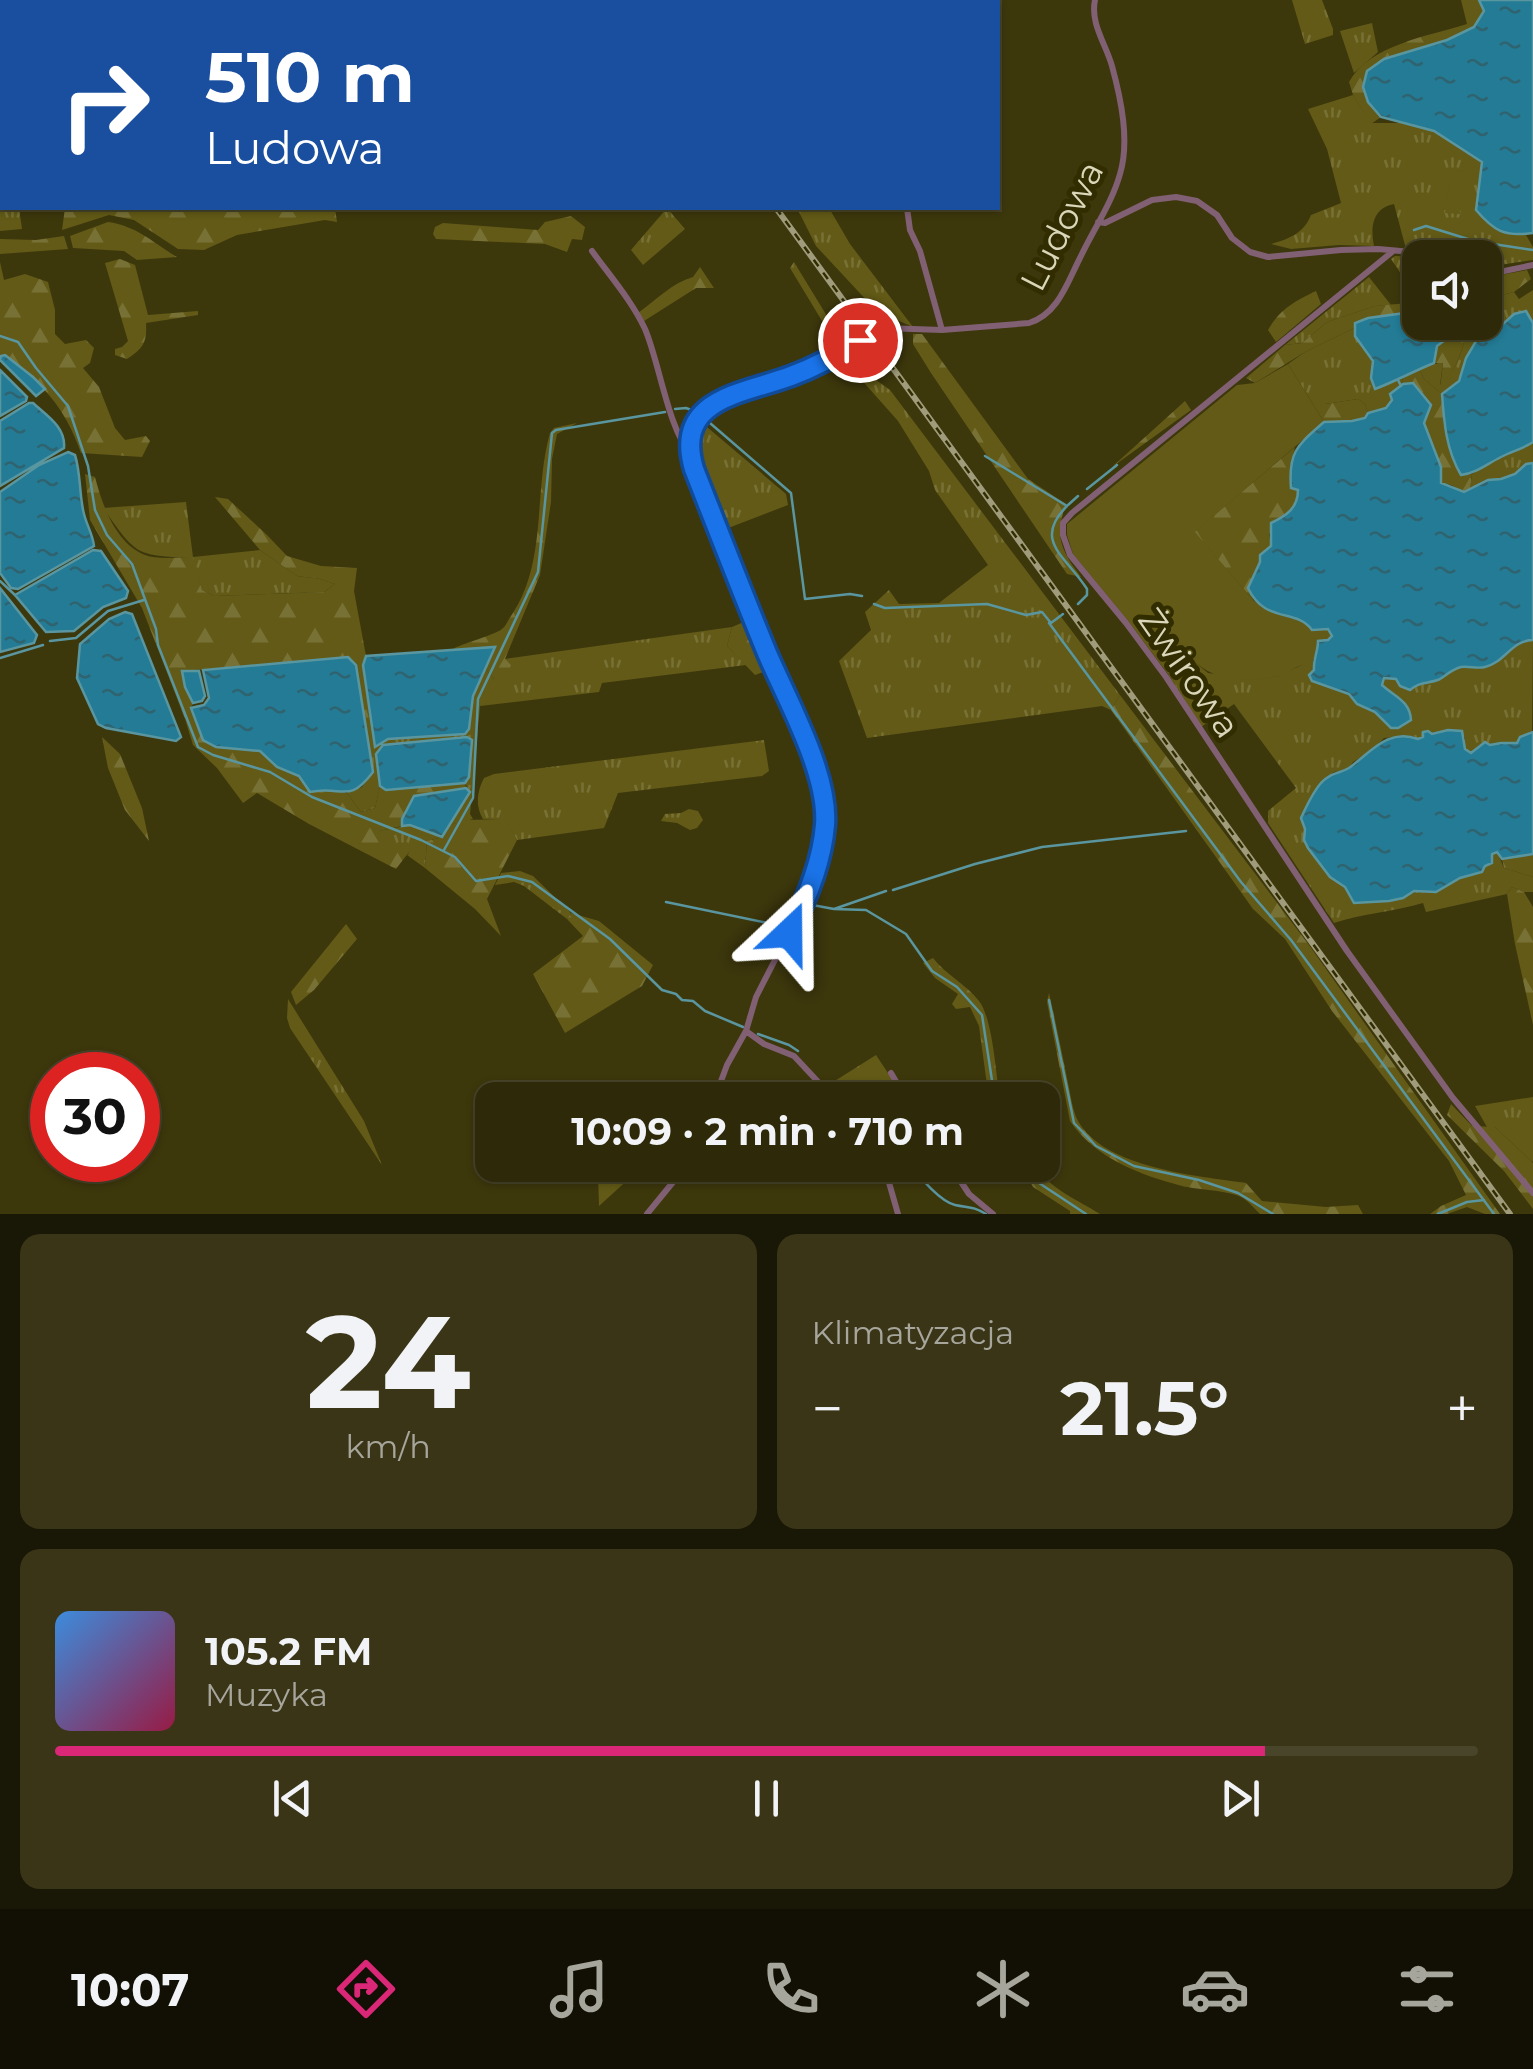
<!DOCTYPE html>
<html lang="pl">
<head>
<meta charset="utf-8">
<style>
	body { margin:0; font-family:Montserrat,sans-serif; background:#3a3517; color:#f1f3f6; height:100vh; display:flex; flex-direction:column; font-size:38px; white-space:nowrap }
	* { box-sizing:border-box; margin:0 }
	p { font-size:32px; color:#a7a69c }
	.icon { flex:none; width:55px; height:55px; fill:none; stroke:currentColor; stroke-width:2; stroke-linecap:round; stroke-linejoin:round }
	.map { position:relative; height:1214px; overflow:hidden }
	.details { display:flex; flex-direction:column; gap:20px; padding:20px; background:#191705; flex:1 }
	.details>* { flex:none }
	.hud { position:absolute; left:0px; top:0px; width:1000px; height:210px; box-shadow:0 2px 8px #0004,0 0 0 2px #49452a; background:#1a4fa0; color:#fff; overflow:hidden }
	.controls { position:absolute; left:1402px; top:240px; display:grid; gap:20px }
	.controls a { display:grid; place-items:center; width:100px; height:100px; border-radius:20px; background:#2e2909; box-shadow:0 2px 8px #0004,0 0 0 2px #49452a; font-size:50px }
	.speed { position:absolute; left:30px; top:1052px; display:flex; gap:20px; font-size:50px; font-weight:700; text-align:center }
	.speed>* { display:grid; place-content:center; width:130px; height:130px; border-radius:50%; background:#2e2909; box-shadow:0 2px 8px #0004,0 0 0 2px #49452a; line-height:1 }
	.speed .limit { border:15px solid #d22; background:#fff; color:#111 }
	.pin { position:absolute; display:grid; place-items:center; width:85px; height:85px; color:#fff; margin:-42px; border:5px solid #fff; border-radius:50%; box-shadow:0 2px 10px #0007 }
	.me { position:absolute; width:110px; margin:-55px; rotate:23deg; stroke-linejoin:round; filter:drop-shadow(0 0 8px #0008) }
	.turn { display:flex; align-items:center; gap:35px; height:210px; padding:0 40px; font-size:45px }
	.turn .icon { width:130px; height:130px; stroke-width:2.5 }
	.turn b { display:block; font-size:70px; line-height:85px }
	.big { font-size:75px; font-weight:700; line-height:1.1 }
	.details .card { flex:1; display:flex; flex-direction:column; justify-content:center; gap:15px; min-width:0; padding:0 35px; border-radius:20px; background:#3a3517 }
	.details .dial { align-items:center; gap:0 }
	.dial b { font-size:130px; line-height:1 }
	.song { display:flex; align-items:center; gap:30px }
	.cover { width:120px; height:120px; border-radius:15px; background:linear-gradient(135deg,hsl(210 70% 55%),hsl(340 70% 35%)) }
	.played { height:10px; border-radius:5px; background:linear-gradient(90deg,#db2777 85%,#49452a 85%) }
	.keys { display:flex; justify-content:space-around; direction:ltr }
	.heat { display:flex; justify-content:space-between; align-items:center; font-size:55px; direction:ltr }
	.details .tiles { flex:1; display:grid; gap:20px; grid-template-columns:1fr 1fr }
	.card:last-child { grid-column:span 2 }
	.trip { position:absolute; left:475px; top:1082px; width:585px; height:100px; border-radius:20px; background:#2e2909; box-shadow:0 2px 8px #0004,0 0 0 2px #49452a; font-weight:700; line-height:100px; text-align:center }
	.dock { display:flex; height:160px; justify-content:space-around; align-items:center; background:#121004; color:#a7a69c }
	.dock .icon { width:70px; height:70px }
	.dock .active { color:#db2777 }
	.dock b { font-size:45px; color:#f1f3f6 }
	.map>svg:first-child { display:block }
</style>
</head>
<body>
<div class="map">
<svg width="1533" height="1214" viewBox="0 0 1533 1214">
	<defs>
		<pattern id="grass-tufts" width="24" height="20" patternUnits="userSpaceOnUse" patternTransform="scale(2.5)"><rect width="24" height="20" fill="#625a16"/><path d="M3 7l-1-3M5 7V3M7 7l1-3M15 17l-1-3M17 17v-4M19 17l1-3" fill="none" stroke="#787136"/></pattern>
		<pattern id="forest-firs" width="22" height="20" patternUnits="userSpaceOnUse" patternTransform="scale(2.5)"><rect width="22" height="20" fill="#625a16"/><path d="M5 1l3.5 6h-7zM16 11l3.5 6h-7z" fill="#787136"/></pattern>
		<pattern id="water-ripples" width="26" height="14" patternUnits="userSpaceOnUse" patternTransform="scale(2.5)"><rect width="26" height="14" fill="#237b95"/><path d="M2 4q2-2 4 0t4 0M15 11q2-2 4 0t4 0" fill="none" stroke="#2f6370"/></pattern>
	</defs>
	<rect width="100%" height="100%" fill="#3d370c"/>
	<path fill="url(#grass-tufts)" d="M325,0H652L654,2H325Z
		M1292,0H1322L1333,29V35L1305,44Z
		M1372,23L1378,52L1354,73L1340,31Z
		M1428,82L1533,233L1526,235L1533,247V260L1486,267L1485,258L1447,257L1423,249H1406L1394,204C1373,208 1370,226 1374,246L1339,245L1291,249L1271,244C1289,239 1304,233 1311,215L1341,203L1327,149L1308,109L1353,95L1371,123H1401Z
		M2,177V208H19L22,229L0,231V181Z
		M667,208L685,229L643,265L631,250Z
		M797,208H829L850,244L913,327L883,314L870,304L816,246Z
		M1395,256L1425,257L1420,258V302L1391,259Z
		M794,262L841,339L839,349L790,268Z
		M1369,277L1391,305L1375,306L1327,322L1302,343L1285,345Z
		M1533,290V323L1530,316L1514,314C1501,326 1484,331 1473,345C1465,356 1462,376 1456,383C1452,388 1447,390 1442,394L1424,379L1419,368L1443,362L1440,385C1455,372 1464,350 1466,330L1485,322V320L1501,308L1497,300L1490,298L1514,292L1519,299Z
		M1354,328L1355,336L1373,361L1371,378L1375,389L1402,379L1403,384L1399,387L1386,408L1368,413L1365,404L1358,399L1325,404L1324,422L1288,364L1305,352Z
		M848,360L890,390L1120,695L1111,710L1102,706L867,738L839,661L871,630L865,612L889,590L899,604L939,603L988,565L935,490L929,471L898,421L859,377L833,362Z
		M701,422L786,494L788,505L723,530L694,453Z
		M1533,442V463C1524,466 1519,472 1511,475C1497,482 1483,481 1470,489L1472,474L1503,455L1522,449Z
		M186,502L193,557L260,550L297,576L320,579L335,584L324,592L214,596L202,590L192,558C135,555 137,556 103,508Z
		M732,627L727,646L746,665L602,683L599,692L480,706L470,814L473,819L449,825L470,792L465,783L469,777L376,754L380,786L375,808L361,812L347,793L362,787L373,772L356,665H363L375,746L388,739L465,734L469,729L473,696L485,668L494,679L504,659Z
		M1527,639L1533,640L1532,734L1520,737L1518,743L1479,745L1471,753L1465,749V737L1448,730L1432,734L1427,731L1423,732V737L1418,739L1413,736L1384,738L1374,749L1353,762L1348,769L1334,772L1318,786L1304,811V840L1330,877L1345,887L1410,894C1419,890 1425,893 1435,892C1443,891 1450,883 1458,879C1477,871 1480,875 1491,854L1497,852L1504,868L1533,877V892H1524L1512,887L1507,894L1426,912L1423,903C1393,912 1363,913 1334,923L1268,823V811L1296,788L1234,704L1201,727L1168,674L1183,664L1196,663L1208,673L1257,679L1277,676L1302,665H1308L1331,686L1349,694L1357,704L1375,712L1391,728L1404,701L1395,697L1382,685L1384,678L1391,677L1417,684L1439,679L1448,672L1461,667H1488L1509,649Z
		M764,740L769,771L762,776L618,793L604,828L517,840L506,820L483,819C475,806 477,791 484,778L494,774Z
		M689,809L698,811L703,820L697,828L690,830L677,823L661,821L665,814L681,813Z
		M410,825L442,837L427,841L425,868L407,855L409,853L378,831Z
		M520,871L533,876L571,913L567,919L524,886L514,882L495,885L501,873Z
		M288,999L364,1121L382,1165L290,1028L287,1018Z
		M876,1055L906,1100H844L830,1084Z
		M1533,1097V1161L1532,1162L1495,1127H1487L1475,1106Z"/>
	<path fill="url(#forest-firs)" d="M0,0H325V2L270,0L252,2H2V9H0Z
		M1461,0H1479L1484,11L1474,27L1447,40L1384,59L1368,102L1381,117L1371,124L1353,95L1349,82C1369,45 1429,36 1467,24Z
		M65,208H335L337,222L325,220L237,235L204,250L178,249L134,220L109,215L62,230Z
		M571,216L585,227L582,240L572,239L567,252L545,244L436,239L433,234L435,227L443,223L538,230L545,222Z
		M108,222C137,226 152,242 177,257L137,260L124,251L73,248L70,236Z
		M64,236L68,249L0,254V239L36,240Z
		M120,259L135,265L148,315L198,311V315L146,323C147,342 144,348 127,359L115,355V349L122,347L128,341L105,263Z
		M0,262L4,280L25,274L48,282L55,310V334L65,344L86,340L94,348L90,363L83,368L99,387L115,428L125,440L146,436L150,441L142,457L81,453C65,407 42,381 1,356L0,357Z
		M700,267L714,288H696L644,321L638,313C656,300 672,283 693,277Z
		M1527,270L1531,279L1514,292L1485,299V278Z
		M1316,291L1321,304L1276,342L1268,330C1280,309 1295,301 1316,291Z
		M1420,302V311L1368,318L1355,323L1354,328L1305,352L1255,383L1246,378L1285,345L1302,343L1327,322L1375,306Z
		M1466,330C1464,351 1454,372 1440,388L1443,363H1434L1437,346L1449,337Z
		M913,334H922L1028,479L1066,504C1054,536 1061,551 1081,577L1067,574L931,373L913,344Z
		M1419,368L1424,379L1442,394C1445,422 1446,450 1461,475L1472,474L1470,489L1464,492L1451,485L1441,483L1435,448L1427,432L1413,384H1403L1402,379Z
		M1358,399L1365,404L1368,413L1365,418L1352,421L1324,422L1322,409L1325,404Z
		M1185,401L1191,410L1112,467Z
		M577,423L557,434L552,459L551,502L540,575L505,659L511,665L507,676L494,679L485,668L494,647L451,650C463,643 495,635 502,629C506,626 508,620 511,616C548,562 533,493 550,433L554,428Z
		M1295,447L1290,467L1298,490V498L1288,515L1269,534L1271,546L1260,562L1248,587L1254,601L1194,532Z
		M85,474L95,477C102,504 115,543 145,555C158,560 179,557 193,557L202,590L214,596L324,592L335,584L320,579L297,576L260,550L215,497L228,499L267,535L287,556L321,566L357,568L354,591L366,656L363,665H356L348,657L183,671L185,687L193,703L191,708L216,747L260,751L277,767L299,776L310,792L324,789L347,793L361,812L375,808L380,786L386,790L465,783L466,788L414,796L402,819V826L379,831L409,852L396,869L309,824L257,793L243,803L217,768L193,745L185,719L142,608L90,520Z
		M751,619L771,669L755,675L727,646L732,627Z
		M1120,695L1309,945L1500,1214H1485L1467,1207L1447,1214H1430L1441,1206L1466,1195L1449,1161L1332,1011L1285,939L1253,909L1111,710Z
		M102,737L120,754L142,808L149,841L125,810L108,768Z
		M506,819L517,840L487,899L501,936L475,909L425,868L427,841L442,837L449,825L467,820Z
		M1533,854V877L1504,868L1502,859Z
		M1512,887L1524,892L1533,907V1025L1515,944L1507,894Z
		M571,913L599,921L653,965L642,986L565,1033L533,974L583,936L567,919Z
		M346,924L357,939L314,990L296,1005L291,992Z
		M933,958C946,975 966,984 979,1001C993,1019 996,1076 1000,1100H989L979,1026L970,1007L956,1009L952,1004L958,994L935,978L923,963Z
		M1049,993C1056,1023 1062,1053 1068,1083C1071,1095 1072,1110 1078,1121C1104,1168 1198,1176 1246,1183L1262,1201L1326,1207L1358,1205L1363,1214H1260C1255,1209 1249,1202 1243,1198C1228,1190 1199,1190 1182,1186C1140,1175 1095,1158 1070,1121L1047,1002Z
		M1451,1104L1472,1126L1495,1127L1533,1163V1209L1504,1171L1447,1115Z
		M619,1165H644L599,1206L598,1172L603,1174Z
		M1021,1165H1035C1048,1188 1078,1200 1100,1214H1070V1211L1033,1187Z"/>
	<path fill="#625a16" d="M1451,170L1466,172L1460,214L1445,213Z
		M1288,364L1324,422L1195,532L1254,601L1283,616L1328,629L1332,636L1313,660L1314,670C1299,658 1293,673 1278,676C1249,682 1220,683 1196,663L1183,664L1168,674L1128,621L1073,554L1067,535V524L1237,385L1255,383Z"/>
	<path fill="url(#water-ripples)" stroke="#5a96a0" stroke-width="2.5" d="M1479,0H1533V233C1504,237 1494,231 1476,210L1482,162L1434,131L1381,117L1368,102L1363,87L1367,71L1384,59L1447,40L1474,27L1484,11Z
		M1420,311V322L1481,323L1449,337L1437,346L1434,363C1414,371 1396,381 1375,389L1371,378L1373,361L1355,336V323L1368,318Z
		M1526,311L1533,323V442C1523,449 1512,451 1501,457C1487,464 1477,473 1461,475C1446,450 1444,422 1442,394L1459,381L1466,358L1476,341L1491,329L1502,325L1514,314Z
		M5,355L33,377L45,389L36,396L0,360L1,356Z
		M0,370L27,397L26,401L0,416Z
		M1413,383L1431,405L1424,423L1441,467V483L1464,492L1488,480L1501,479L1515,474L1526,464L1533,463V640C1512,640 1504,663 1485,667C1478,669 1469,666 1461,667C1452,669 1447,675 1440,679C1429,684 1420,681 1410,690L1400,686L1396,679L1384,678L1382,685C1395,697 1410,701 1411,720L1398,728H1391L1375,712L1357,704L1349,694L1312,681L1309,675L1314,670C1313,659 1318,652 1318,641L1328,640L1332,636L1328,629L1312,630C1296,608 1265,624 1248,588L1260,562V555L1271,546V523C1286,516 1298,508 1298,490L1291,488C1288,451 1298,445 1324,422L1352,421L1365,418L1368,413L1386,408L1392,400L1390,394L1403,384Z
		M29,403H33C47,416 66,427 64,448L0,486V421Z
		M68,452L75,455C81,474 79,495 84,514C87,526 93,535 94,546L18,589L11,588L0,573V492L39,465Z
		M93,550L101,551L128,591L126,598L103,607L74,631L46,632L15,595Z
		M0,588L37,635L34,643L0,652Z
		M125,612L132,614L181,737L176,741L106,728L98,724L77,678L80,644L109,619Z
		M495,647L473,696L469,729L465,734L388,739L375,747L363,665L366,656Z
		M348,657L356,665L373,772C348,805 343,785 310,792L299,776L277,767L260,751L216,747L203,740L191,708L204,705L209,698L203,670Z
		M182,671H199L205,696L202,701L193,703L185,687Z
		M1448,730L1462,731L1465,749L1471,753L1485,742L1490,745L1501,743H1517L1520,737L1533,732V854L1502,859L1497,852L1492,854V863L1485,866L1482,872L1460,878L1436,892L1414,891L1403,898L1389,901L1354,903L1345,887L1330,877L1308,848L1304,840L1305,829L1301,818C1306,807 1313,792 1321,783C1333,771 1339,774 1349,768C1371,752 1388,728 1418,739L1423,737V732L1428,731L1432,734Z
		M467,737L472,740L469,777L465,783L386,790L380,786L376,754L383,745Z
		M466,788L470,792L442,837L410,825L402,826V819L414,796Z"/>
	<g fill="none" stroke-linecap="round" stroke-linejoin="round">
		<path stroke="#5a96a0" stroke-width="2.5" d="M1414,230L1426,226L1471,240
			M1480,242L1533,250
			M0,336L18,342L36,368L68,406L88,466L95,510L107,535L132,564L156,629L158,645L198,747L213,755L270,772L312,797L421,840L455,857L476,881L508,876L532,882L610,939L662,990L676,994L682,1000L693,1001L705,1011L743,1027
			M1398,380L1401,386
			M675,409L686,408L694,411
			M703,417L791,493L805,599L850,594L862,596
			M985,456L1067,506C1032,541 1066,556 1087,589V595L1078,604
			M1087,489L1117,465
			M1068,505L1078,496
			M0,581L15,595
			M874,604L885,608L987,604L1026,615L1042,612L1051,623L1063,614
			M1049,623L1241,882L1291,940L1494,1214
			M50,641L76,638L108,611L144,600
			M0,658L43,645
			M444,850L473,798L478,699L538,572L552,433L556,430L665,412
			M893,890L975,864L1042,847L1186,831
			M666,902L777,925L787,919L798,901
			M807,904L834,909L886,891
			M834,909L866,910L906,934L932,971L957,987L982,1015L995,1100
			M1049,1000L1074,1123L1096,1146L1134,1166L1199,1180L1238,1193L1273,1214
			M758,1034L789,1045L798,1051
			M832,1090L842,1100
			M914,1165C917,1177 942,1202 955,1205C969,1208 973,1206 986,1214
			M1028,1165L1036,1181L1086,1214
			M1438,1214L1467,1202L1484,1200"/>
		<path stroke="#544f26" stroke-width="6" stroke-dasharray="6 3" stroke-linecap="butt" d="M861,340L876,330L883,328"/>
		<path stroke="#816074" stroke-width="6" d="M907,208L910,230L920,251L942,330
			M1098,222L1105,223L1152,200L1176,197L1197,201L1217,215L1232,238L1250,252L1268,257L1341,250L1378,249L1423,253L1435,258
			M592,251C610,276 632,301 645,329C659,361 669,432 691,454L768,655L812,756L822,791L826,824L817,864L796,919L756,997L746,1031L727,1065L714,1100
			M1392,252L1072,513L1063,523V535L1070,555L1126,623L1166,677L1347,951L1453,1098L1533,1193
			M1485,275L1533,265
			M883,328L942,330L1029,323C1058,314 1067,283 1080,258C1093,230 1112,203 1120,174C1130,141 1121,99 1112,66C1106,44 1090,24 1095,0
			M691,453C690,437 692,421 705,410C727,390 764,386 791,376C816,367 839,354 861,340
			M746,1031L764,1044L794,1056L835,1100
			M891,1073L907,1100
			M884,1165L898,1214
			M950,1165L969,1194L993,1214
			M647,1214L687,1165"/>
		<g stroke="#a09c7b" stroke-width="6">
			<path id="rail" d="M664,0L666,2
				M776,208L1510,1214"/>
		</g>
		<use href="#rail" stroke="#322d01" stroke-width="2.5" stroke-dasharray="8" stroke-linecap="butt"/>
	</g>
	<g fill="none" stroke-linecap="round" stroke-linejoin="round">
		<g stroke="#114b97" stroke-width="25">
			<path id="route" d="M789,933C806,901 822,861 825,825C829,774 787,700 767,653C742,592 718,530 694,469C673,398 743,394 791,376C816,367 839,354 860,340"/>
		</g>
		<use href="#route" stroke="#1a73e8" stroke-width="18"/>
	</g>
	<g text-anchor="middle" stroke-width="10" stroke-linejoin="round" paint-order="stroke">
		<g font-size="35" fill="#d9d6ba" stroke="#322d01">
			<text transform="translate(1062 226) rotate(-63)" y="12">Ludowa</text>
			<text transform="translate(1189 673) rotate(55)" y="12">Żwirowa</text>
		</g>
	</g>
</svg>
<div class="controls">
<a><svg class="icon" aria-label="sound" viewBox="0 0 24 24"><path d="M4 9h4l5-4v14l-5-4H4zM17 9q2 3 0 6"/></svg></a>
</div>
<div class="speed"><div class="limit">30</div></div>
<div class="pin" style="left:860px;top:340px;background:#d93025"><svg class="icon" aria-label="arrive" viewBox="0 0 24 24"><path d="M6 21V4h12l-3 4 3 4H6"/></svg></div>
<svg class="me" style="left:789px;top:933px" viewBox="-20 -20 40 40"><path d="M0-17L14 15 0 8-14 15z" fill="#1a73e8" stroke="#fff" stroke-width="4"/></svg>
<div class="trip">10:09 · 2 min · 710 m</div>
<div class="hud">
<div class="turn"><svg class="icon" aria-label="right" viewBox="0 0 24 24"><path d="M7 20v-9h11M14 6l5 5-5 5"/></svg><div><b>510 m</b>Ludowa</div></div>
</div>
</div>
<section class="details">
<div class="tiles">
<div class="card dial"><b>24</b><p>km/h</p></div>
<div class="card"><p>Klimatyzacja</p>
<div class="heat"><a>−</a><b class="big">21.5°</b><a>+</a></div>
</div>
<div class="card">
<div class="song"><i class="cover"></i><div><b>105.2 FM</b><p>Muzyka</p></div></div>
<div class="played"></div>
<div class="keys"><svg class="icon" aria-label="previous" viewBox="0 0 24 24"><path d="M18 5L8 12l10 7zM5 5v14"/></svg><svg class="icon" aria-label="pause" viewBox="0 0 24 24"><path d="M8 5v14M16 5v14"/></svg><svg class="icon" aria-label="next" viewBox="0 0 24 24"><path d="M6 5l10 7-10 7zM19 5v14"/></svg></div>
</div>
</div>
</section>
<nav class="dock">
<b>10:07</b>
<svg class="icon active" aria-label="directions" viewBox="0 0 24 24"><path d="M12 3l9 9-9 9-9-9zM9 14v-3h6M13 9l2 2-2 2"/></svg>
<svg class="icon" aria-label="music" viewBox="0 0 24 24"><path d="M9 18V5l10-2v13"/><circle cx="6" cy="18" r="3"/><circle cx="16" cy="16" r="3"/></svg>
<svg class="icon" aria-label="phone" viewBox="0 0 24 24"><path d="M5 4h4l2 5-3 2q2 4 5 5l2-3 5 2v4C11 20 4 13 5 4z"/></svg>
<svg class="icon" aria-label="climate" viewBox="0 0 24 24"><path d="M12 3v18M4 7l16 10M4 17L20 7"/></svg>
<svg class="icon" aria-label="car" viewBox="0 0 24 24"><path d="M5 17H2v-5l4-1 3-4h7l3 4 3 1v5h-3M9 17h6M6 11h13"/><circle cx="7" cy="17" r="2"/><circle cx="17" cy="17" r="2"/></svg>
<svg class="icon" aria-label="filters" viewBox="0 0 24 24"><path d="M4 7h16M4 17h16"/><circle cx="9" cy="7" r="2"/><circle cx="15" cy="17" r="2"/></svg>
</nav>
</body>
</html>
